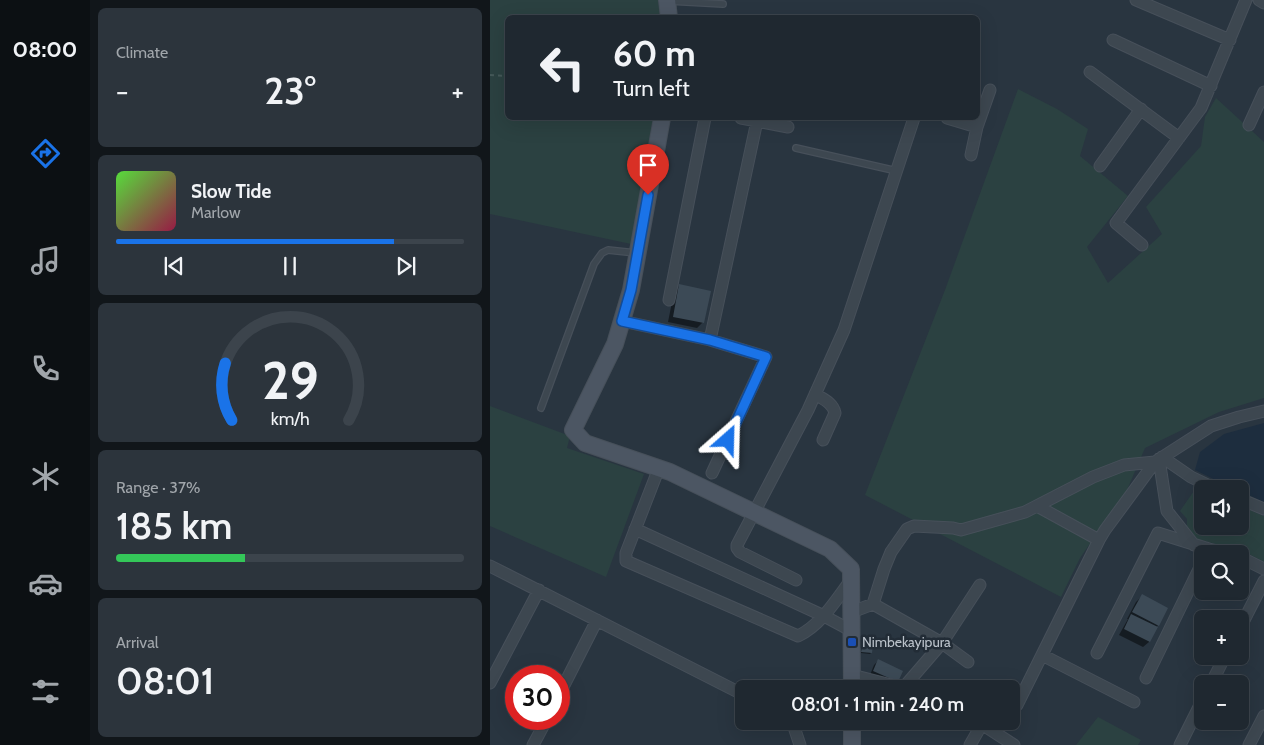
<!DOCTYPE html>
<html lang="en">
<head>
<meta charset="utf-8">
<style>
	body { margin:0; font-family:Cabin,sans-serif; background:#2c343c; color:#f1f3f6; height:100vh; display:flex; flex-direction:column; font-size:19px; white-space:nowrap }
	* { box-sizing:border-box; margin:0 }
	p { font-size:16px; color:#a1a6ab }
	.icon { flex:none; width:28px; height:28px; fill:none; stroke:currentColor; stroke-width:2; stroke-linecap:round; stroke-linejoin:round }
	.map { position:relative; flex:1; overflow:hidden }
	.sheet { display:flex; flex-direction:column; gap:8px; padding:8px; background:#11161a; width:400px }
	.sheet>* { flex:none }
	.banner { position:absolute; left:15px; top:15px; width:475px; height:105px; border-radius:8px; box-shadow:0 5px 20px #0002,0 0 0 1px #3c444c; background:#1f2830; color:#f1f3f6; overflow:hidden }
	.tools { position:absolute; left:704px; top:480px; display:grid; gap:10px }
	.tools a { display:grid; place-items:center; width:55px; height:55px; border-radius:8px; background:#1f2830; box-shadow:0 5px 20px #0002,0 0 0 1px #3c444c; font-size:25px }
	.speed { position:absolute; left:15px; top:665px; display:flex; gap:10px; font-size:25px; font-weight:700; text-align:center }
	.speed>* { display:grid; place-content:center; width:65px; height:65px; border-radius:50%; background:#1f2830; box-shadow:0 5px 20px #0002,0 0 0 1px #3c444c; line-height:1 }
	.speed .limit { border:8px solid #d22; background:#fff; color:#111 }
	.pin { position:absolute; display:grid; place-items:center; width:42px; height:42px; color:#fff; margin:-51px -21px; border-radius:50% 50% 50% 0; rotate:-45deg; box-shadow:0 0 5px #0007 }
	.pin .icon { rotate:45deg }
	.me { position:absolute; width:55px; margin:-28px; rotate:25deg; stroke-linejoin:round; filter:drop-shadow(0 0 4px #0008) }
	.turn { display:flex; align-items:center; gap:18px; height:105px; padding:0 25px; font-size:22px }
	.turn .icon { width:65px; height:65px; stroke-width:2.5 }
	.turn b { display:block; font-size:35px; line-height:42px }
	.big { font-size:38px; font-weight:600; line-height:1.1 }
	.sheet .tile { flex:1; display:flex; flex-direction:column; justify-content:center; gap:8px; min-width:0; padding:0 18px; border-radius:8px; background:#2c343c }
	.sheet .dial { align-items:center; gap:0 }
	.dial svg { height:130px; overflow:visible; fill:none; stroke:#3c444c; stroke-width:7; stroke-linecap:round; text-anchor:middle }
	.dial text { fill:#f1f3f6; stroke:none }
	.song { display:flex; align-items:center; gap:15px }
	.cover { width:60px; height:60px; border-radius:8px; background:linear-gradient(135deg,hsl(110 70% 55%),hsl(340 70% 35%)) }
	.played { height:5px; border-radius:2px; background:linear-gradient(90deg,#1a73e8 80%,#3c444c 80%) }
	.keys { display:flex; justify-content:space-around; direction:ltr }
	.heat { display:flex; justify-content:space-between; align-items:center; font-size:28px; direction:ltr }
	.charge { height:8px; border-radius:4px; background:linear-gradient(90deg,#34c759 37%,#3c444c 0) }
	.trip { position:absolute; left:245px; top:680px; width:285px; height:50px; border-radius:8px; background:#1f2830; box-shadow:0 5px 20px #0002,0 0 0 1px #3c444c; font-weight:600; line-height:50px; text-align:center }
	main { display:flex; flex:1; min-height:0 }
	.tabs { display:flex; flex-direction:column; width:90px; justify-content:space-around; align-items:center; background:#0c1013; color:#a1a6ab }
	.tabs .icon { width:35px; height:35px }
	.tabs .active { color:#1a73e8 }
	.tabs b { font-size:22px; color:#f1f3f6 }
	.map>svg:first-child { display:block }
</style>
</head>
<body>
<main>
<nav class="tabs">
<b>08:00</b>
<svg class="icon active" aria-label="directions" viewBox="0 0 24 24"><path d="M12 3l9 9-9 9-9-9zM9 14v-3h6M13 9l2 2-2 2"/></svg>
<svg class="icon" aria-label="music" viewBox="0 0 24 24"><path d="M9 18V5l10-2v13"/><circle cx="6" cy="18" r="3"/><circle cx="16" cy="16" r="3"/></svg>
<svg class="icon" aria-label="phone" viewBox="0 0 24 24"><path d="M5 4h4l2 5-3 2q2 4 5 5l2-3 5 2v4C11 20 4 13 5 4z"/></svg>
<svg class="icon" aria-label="climate" viewBox="0 0 24 24"><path d="M12 3v18M4 7l16 10M4 17L20 7"/></svg>
<svg class="icon" aria-label="car" viewBox="0 0 24 24"><path d="M5 17H2v-5l4-1 3-4h7l3 4 3 1v5h-3M9 17h6M6 11h13"/><circle cx="7" cy="17" r="2"/><circle cx="17" cy="17" r="2"/></svg>
<svg class="icon" aria-label="filters" viewBox="0 0 24 24"><path d="M4 7h16M4 17h16"/><circle cx="9" cy="7" r="2"/><circle cx="15" cy="17" r="2"/></svg>
</nav>
<section class="sheet">
<div class="tile"><p>Climate</p>
<div class="heat"><a>−</a><b class="big">23°</b><a>+</a></div>
</div>
<div class="tile">
<div class="song"><i class="cover"></i><div><b>Slow Tide</b><p>Marlow</p></div></div>
<div class="played"></div>
<div class="keys"><svg class="icon" aria-label="previous" viewBox="0 0 24 24"><path d="M18 5L8 12l10 7zM5 5v14"/></svg><svg class="icon" aria-label="pause" viewBox="0 0 24 24"><path d="M8 5v14M16 5v14"/></svg><svg class="icon" aria-label="next" viewBox="0 0 24 24"><path d="M6 5l10 7-10 7zM19 5v14"/></svg></div>
</div>
<div class="tile dial"><svg viewBox="0 0 100 80">
<path d="M14 69A42 42 0 1 1 86 69"/>
<path d="M14 69A42 42 0 0 1 10 34" stroke="#1a73e8"/>
<text x="50" y="56" font-size="32" font-weight="700">29</text>
<text x="50" y="72" font-size="11">km/h</text>
</svg></div>
<div class="tile"><p>Range · 37%</p><b class="big">185 km</b><div class="charge"></div></div>
<div class="tile"><p>Arrival</p><b class="big">08:01</b></div>
</section>
<div class="map">
<svg width="774" height="745" viewBox="0 0 774 745">
	<rect width="100%" height="100%" fill="#293540"/>
	<path fill="#2b4141" d="M0,0H168L170,17L18,18V118H163L141,244L0,214Z
		M528,89L567,109L598,129L590,156L638,196L597,247L618,283L672,234L656,207L711,146L715,117L726,98L774,142V398L729,412L655,448L637,490L590,558L571,597L375,495L455,290Z
		M0,406L80,436L77,448L154,474L116,577L0,526Z
		M706,488L712,490V526H750V506L774,516V562L755,552L707,539L697,526V519L690,511Z
		M608,717L651,740L648,745H586Z"/>
	<path fill="#1d2d3e" d="M774,423V502L750,491V489H744L705,470L710,452L734,434Z"/>
	<path fill="#0007" d="M189,286L213,322L207,328L178,322L184,292Z
		M652,596L668,625L666,628L659,642L653,647L629,635L638,619H637L646,602Z
		M373,644L381,653L380,654L371,653V645Z
		M388,661L407,682L380,675L384,665Z"/>
	<path fill="#3c4a56" d="M189,284L221,291L214,323L183,317Z
		M652,594L678,608L669,626L642,612Z
		M641,614L668,627L660,642L634,629Z
		M373,642L383,644L382,653L371,652Z
		M388,659L413,671L408,682L383,671Z"/>
	<g fill="none" stroke-linecap="round" stroke-linejoin="round">
		<g stroke="#47505a" stroke-width="8">
			<path id="lane" d="M178,1L233,4
				M306,148L407,171
				M51,408L104,264L112,253L118,250L146,253"/>
		</g>
		<g stroke="#47505a" stroke-width="13">
			<path id="street" d="M646,0L740,40
				M769,0L774,3
				M623,40L721,86
				M600,72L689,138
				M251,118L298,127
				M457,118L487,127
				M759,125L774,92
				M481,155L487,127L500,90
				M610,166L651,109
				M652,245L626,223L711,108L756,0
				M179,300L215,118
				M132,321L220,340
				M325,394C333,399 343,403 345,413L333,440
				M672,457L701,477L726,489
				M669,459L677,511L704,545
				M169,468L136,553V561L308,636C331,625 346,600 361,580
				M222,473L276,357L220,340L267,121
				M750,499L774,509
				M547,506L609,540
				M145,529L334,616L362,631
				M750,557L774,569
				M0,566L254,695
				M306,580L250,552L247,548V545L318,410L354,330L424,118
				M383,604L452,643L478,662
				M362,612L383,604L394,569L401,552L417,529L424,526L463,528L471,530L535,512L603,477L634,465L665,462L721,426L749,417L774,411
				M750,628L774,581
				M607,653L668,533L719,549L741,554
				M552,655L644,702
				M362,675L409,687L420,688
				M656,678L712,563
				M0,683L49,590
				M721,684L735,656
				M414,687L452,643L490,585
				M69,695L107,620
				M527,705L609,540L615,530L665,462
				M302,721L310,745
				M487,721L524,745
				M43,745L57,719
				M480,745L492,724
				M690,745L712,701
				M759,745L774,716"/>
		</g>
		<g stroke="#47505a" stroke-width="18">
			<path id="secondary" d="M177,0L179,18
				M172,118L141,290L125,344L83,430L95,443L180,472L340,549L361,569L362,689
				M362,721V745"/>
		</g>
		<path stroke="#455959" stroke-width="2" stroke-dasharray="4 4" stroke-linecap="butt" d="M0,75L18,76"/>
		<use href="#lane" stroke="#3d4750" stroke-width="5.5"/>
		<use href="#street" stroke="#3d4750" stroke-width="11"/>
		<use href="#secondary" stroke="#4c5663" stroke-width="16"/>
	</g>
	<g fill="none" stroke-linecap="round" stroke-linejoin="round">
		<g stroke="#114b97" stroke-width="12">
			<path id="route" d="M158,195L141,290L132,321L220,340L276,357L238,440"/>
		</g>
		<use href="#route" stroke="#1a73e8" stroke-width="9"/>
	</g>
	<rect fill="#1a4fb4" stroke="#222c36" stroke-width="2" x="357" y="637" width="10" height="10" rx="2.5"/>
	<g text-anchor="middle" stroke-width="5" stroke-linejoin="round" paint-order="stroke">
		<g font-size="14" fill="#bac2ca" stroke="#222c36" text-anchor="start">
			<text x="372" y="647">Nimbekayipura</text>
		</g>
	</g>
</svg>
<div class="tools">
<a><svg class="icon" aria-label="sound" viewBox="0 0 24 24"><path d="M4 9h4l5-4v14l-5-4H4zM17 9q2 3 0 6"/></svg></a>
<a><svg class="icon" aria-label="search" viewBox="0 0 24 24"><circle cx="10" cy="10" r="6"/><path d="M15 15l6 6"/></svg></a>
<a>+</a>
<a>−</a>
</div>
<div class="speed"><div class="limit">30</div></div>
<div class="pin" style="left:158px;top:195px;background:#d93025"><svg class="icon" aria-label="arrive" viewBox="0 0 24 24"><path d="M6 21V4h12l-3 4 3 4H6"/></svg></div>
<svg class="me" style="left:238px;top:440px" viewBox="-20 -20 40 40"><path d="M0-17L14 15 0 8-14 15z" fill="#1a73e8" stroke="#fff" stroke-width="4"/></svg>
<div class="trip">08:01 · 1 min · 240 m</div>
<div class="banner">
<div class="turn"><svg class="icon" aria-label="left" viewBox="0 0 24 24"><path d="M17 20v-9H6M10 6l-5 5 5 5"/></svg><div><b>60 m</b>Turn left</div></div>
</div>
</div>
</main>
</body>
</html>
